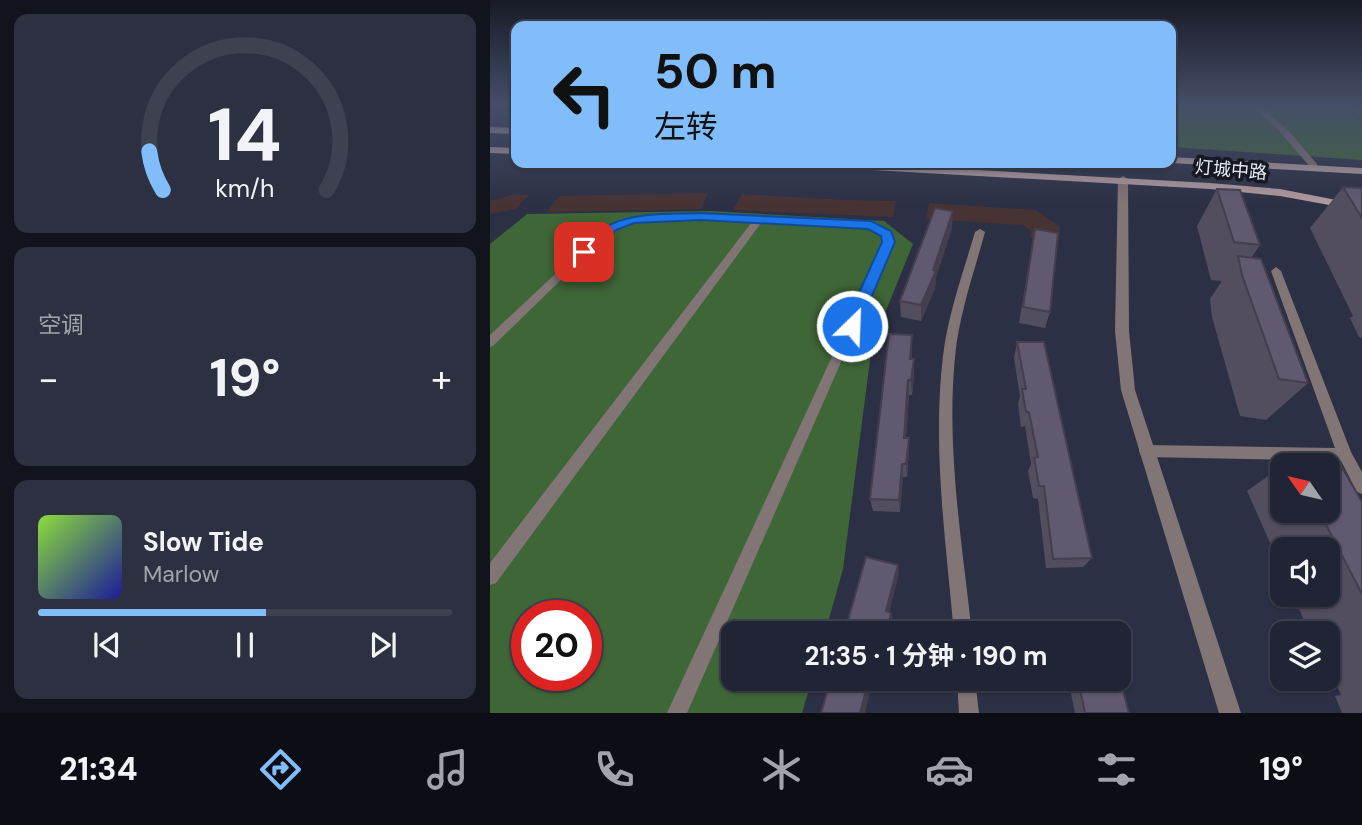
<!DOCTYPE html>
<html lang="zh">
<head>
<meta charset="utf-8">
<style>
	body { margin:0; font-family:"DM Sans","Noto Sans SC",sans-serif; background:#2d3040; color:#f1f3f6; height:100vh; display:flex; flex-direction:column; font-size:26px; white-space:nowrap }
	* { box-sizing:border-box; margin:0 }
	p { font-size:23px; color:#a2a4ac }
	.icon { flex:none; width:38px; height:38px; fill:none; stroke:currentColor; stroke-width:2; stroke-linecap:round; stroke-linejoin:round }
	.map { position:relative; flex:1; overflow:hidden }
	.side { display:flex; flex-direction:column; gap:14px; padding:14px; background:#12141d; width:490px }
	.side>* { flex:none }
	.guide { position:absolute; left:21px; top:21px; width:665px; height:147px; border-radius:14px; box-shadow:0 2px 5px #0004,0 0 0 2px #3e414f; background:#80bdfa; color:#111; overflow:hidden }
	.needle { width:46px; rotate:304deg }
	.buttons { position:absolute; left:780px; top:453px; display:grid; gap:14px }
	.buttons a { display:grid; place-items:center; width:70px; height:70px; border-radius:14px; background:#212434; box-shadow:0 2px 5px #0004,0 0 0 2px #3e414f; font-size:35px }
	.speed { position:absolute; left:21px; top:600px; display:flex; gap:14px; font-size:35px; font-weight:700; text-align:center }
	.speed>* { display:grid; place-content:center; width:91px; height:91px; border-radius:50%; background:#212434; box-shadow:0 2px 5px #0004,0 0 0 2px #3e414f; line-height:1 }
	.speed .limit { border:10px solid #d22; background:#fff; color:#111 }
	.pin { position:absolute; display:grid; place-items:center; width:60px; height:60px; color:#fff; margin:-30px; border-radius:14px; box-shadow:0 4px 10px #0006 }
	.me { position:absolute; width:77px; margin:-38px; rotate:24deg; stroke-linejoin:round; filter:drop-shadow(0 0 5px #0008) }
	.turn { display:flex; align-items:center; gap:24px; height:147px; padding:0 28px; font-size:32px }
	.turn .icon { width:91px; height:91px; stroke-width:2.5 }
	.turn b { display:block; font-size:49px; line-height:60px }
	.big { font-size:52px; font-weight:700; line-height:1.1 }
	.side .tile { flex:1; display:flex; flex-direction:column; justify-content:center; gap:10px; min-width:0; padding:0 24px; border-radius:14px; background:#2d3040 }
	.side .dial { align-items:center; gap:0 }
	.dial svg { height:182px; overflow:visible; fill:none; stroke:#3e414f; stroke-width:7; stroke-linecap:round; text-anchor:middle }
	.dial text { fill:#f1f3f6; stroke:none }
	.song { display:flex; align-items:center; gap:21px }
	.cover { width:84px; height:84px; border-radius:10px; background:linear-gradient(135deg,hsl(90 70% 55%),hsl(240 70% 35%)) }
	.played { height:7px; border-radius:4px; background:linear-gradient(90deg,#80bdfa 55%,#3e414f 55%) }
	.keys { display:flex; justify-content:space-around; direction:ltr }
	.heat { display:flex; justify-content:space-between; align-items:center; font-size:38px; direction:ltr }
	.trip { position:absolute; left:231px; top:621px; width:410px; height:70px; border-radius:14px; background:#212434; box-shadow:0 2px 5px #0004,0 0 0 2px #3e414f; font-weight:700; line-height:70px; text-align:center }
	.menu { display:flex; height:112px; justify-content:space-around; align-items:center; background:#0d0e15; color:#a2a4ac }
	.menu .icon { width:49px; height:49px }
	.menu .on { color:#80bdfa }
	.menu b { font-size:32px; color:#f1f3f6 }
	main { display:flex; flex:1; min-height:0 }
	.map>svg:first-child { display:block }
</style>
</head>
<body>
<main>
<section class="side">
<div class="tile dial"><svg viewBox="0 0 100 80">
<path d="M14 69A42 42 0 1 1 86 69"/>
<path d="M14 69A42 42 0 0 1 8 52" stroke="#80bdfa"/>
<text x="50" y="56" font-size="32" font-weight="700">14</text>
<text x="50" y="72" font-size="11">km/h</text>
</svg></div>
<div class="tile"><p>空调</p>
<div class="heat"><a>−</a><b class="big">19°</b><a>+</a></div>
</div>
<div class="tile">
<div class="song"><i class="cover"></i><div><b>Slow Tide</b><p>Marlow</p></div></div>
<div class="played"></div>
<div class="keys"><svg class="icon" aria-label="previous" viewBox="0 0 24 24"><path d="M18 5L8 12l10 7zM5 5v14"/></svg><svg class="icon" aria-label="pause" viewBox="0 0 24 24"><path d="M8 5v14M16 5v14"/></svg><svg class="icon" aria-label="next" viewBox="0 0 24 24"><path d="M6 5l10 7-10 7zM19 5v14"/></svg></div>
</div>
</section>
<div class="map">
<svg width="872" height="713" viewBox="0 0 872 713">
	<rect width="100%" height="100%" fill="#2c3045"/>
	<path fill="#483334" d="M218,193L211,209L57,212L69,196Z
		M25,194L39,195L25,209L0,214V201Z
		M252,194L354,200L406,201L403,217L243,210Z
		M439,203L545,210L570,227L568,242L540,238L541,231L534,225L436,219Z"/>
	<path fill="#3f6637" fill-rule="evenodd" d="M681,104H872V160L681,147Z
		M221,211L394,221L423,244L382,345L353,569L335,633L243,634V679H322L312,713H0V244L37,214ZM37,616H96V676H37Z"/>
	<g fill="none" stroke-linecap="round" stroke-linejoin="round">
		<path fill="#827576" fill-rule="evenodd" d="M760,104H767L797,129L827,164V168H821L791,133Z
			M868,110H872V114H868Z
			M210,214L373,221C389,224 403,227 402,246L197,713H177L390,253L391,235L387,231L373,227L271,223L6,583L0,585V563L262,222C233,221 154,214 130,227C125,229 121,233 116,236L4,345L0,347V335L110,232L129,220L158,215Z
			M490,229L495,232C484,273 469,314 465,357C456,449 472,542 482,634H464C456,542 442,448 453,356C458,314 473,273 485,232Z
			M786,267L791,271L861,452L872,472V494L867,492L851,461L656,457L651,456L649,451L651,446L656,445L845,448L781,271Z
			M467,679H485L489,713H469Z"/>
		<path fill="#827576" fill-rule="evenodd" d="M633,176L638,179L639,331L645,390L751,713H729L631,390L625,331L628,179Z"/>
		<path fill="#b09a9d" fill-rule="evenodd" d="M0,127L26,128V134L0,133Z
			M0,147L26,148V154L0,153Z
			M681,157L872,168V174L681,163Z
			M306,163H363L720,183L790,189L872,205V211L790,196L720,189L311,166Z"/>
	</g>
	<path fill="#534d60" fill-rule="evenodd" d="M853,187L872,188V338L869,337L860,318L863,316L820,228Z
		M727,189L770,245L761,258L818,383L776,420L750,416L722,317L720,299L732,281L721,280L707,226Z
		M462,228L446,277L445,288L431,321L411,317L410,301Z
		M545,229L560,312L555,328L529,323Z
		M527,342L602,558L593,567L556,568L548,499L543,498L538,471L541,464L535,426L531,427L528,404L530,396L524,358Z
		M422,350V359L424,374L422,395H419L416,438H419V451L417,477H413L410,512L383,511L380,499Z
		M802,459H847L872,502V713H852L845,696L851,695L838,665V634H820L803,595H838V550H793V572L757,491ZM793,466H838V511H793Z
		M573,628L618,634H566Z
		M578,679H628L639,713H585Z"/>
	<path fill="#443e4e" d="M463,211L462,228L446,277L445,288L431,321V305Z
		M422,335V350L421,374L420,359Z
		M424,359V374L422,395L421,380Z
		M418,380L419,395L415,451L414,438Z
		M419,438V451L417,477L416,464Z
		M412,464L413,477L410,512L409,500Z
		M408,565L409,574L398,618L396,611Z
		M401,613L403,620L400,634H396Z
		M379,679H383L375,713H370Z"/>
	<path fill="#615970" stroke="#443e4e" stroke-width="2" d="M853,187L872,188V218Z
		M727,189L750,190L770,245L744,242Z
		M445,208L463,211L443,270L446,271L431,305L410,301Z
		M545,229L568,233L560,312L533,307Z
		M748,256L771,259L818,383L789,379L752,275Z
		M399,334L422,335L420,359H424L421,380H418L414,438H419L416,464H412L409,500L380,499Z
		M527,342H554L602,558L563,559L554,486H549L544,458L548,457L539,412H536L532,389H536Z
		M802,459H847L872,502V594L829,511H838V466H805Z
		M376,557L408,565L396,611L401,613L396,634H354Z
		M617,627L618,634H574L573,628Z
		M628,672L639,713H595L588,679H628Z
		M341,679H379L370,713H331Z"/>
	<linearGradient id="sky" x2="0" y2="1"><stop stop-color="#181a26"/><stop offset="0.51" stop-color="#454e68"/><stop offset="1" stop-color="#454e68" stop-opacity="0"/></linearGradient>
	<rect width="872" height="204" fill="url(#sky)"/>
	<path fill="#1a73e8" stroke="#114b97" stroke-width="2" d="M210,213L381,221L401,231L405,242L369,326L362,331L354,326L392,242L391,236L378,229L210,220L144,223L126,230L99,255H90L88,252C121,209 161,215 210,213Z"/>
	<g text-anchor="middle" stroke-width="7" stroke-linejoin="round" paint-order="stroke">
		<g font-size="18" fill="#e5e8f6" stroke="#171922">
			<text transform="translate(741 170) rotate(5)" y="6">灯城中路</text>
		</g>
	</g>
</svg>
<div class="buttons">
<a><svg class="needle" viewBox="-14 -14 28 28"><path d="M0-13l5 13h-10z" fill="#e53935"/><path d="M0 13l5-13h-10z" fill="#a2a4ac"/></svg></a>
<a><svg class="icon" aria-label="sound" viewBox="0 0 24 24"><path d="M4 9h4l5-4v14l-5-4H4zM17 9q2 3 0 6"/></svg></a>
<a><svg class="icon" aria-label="layers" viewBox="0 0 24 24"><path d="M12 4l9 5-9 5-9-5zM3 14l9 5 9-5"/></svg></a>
</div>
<div class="speed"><div class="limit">20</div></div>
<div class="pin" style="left:94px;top:252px;background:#d93025"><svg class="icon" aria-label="arrive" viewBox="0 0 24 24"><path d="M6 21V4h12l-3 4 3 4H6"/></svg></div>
<svg class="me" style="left:362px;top:326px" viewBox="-20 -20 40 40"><circle r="17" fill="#1a73e8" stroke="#fff" stroke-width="3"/><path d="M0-11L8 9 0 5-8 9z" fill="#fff"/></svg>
<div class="trip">21:35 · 1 分钟 · 190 m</div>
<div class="guide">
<div class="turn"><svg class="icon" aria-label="left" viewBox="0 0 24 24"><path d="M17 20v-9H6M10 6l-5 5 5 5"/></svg><div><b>50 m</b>左转</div></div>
</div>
</div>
</main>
<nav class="menu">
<b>21:34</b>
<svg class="icon on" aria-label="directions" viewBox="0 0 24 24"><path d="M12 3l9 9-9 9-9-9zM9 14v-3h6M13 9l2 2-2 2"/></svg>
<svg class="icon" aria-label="music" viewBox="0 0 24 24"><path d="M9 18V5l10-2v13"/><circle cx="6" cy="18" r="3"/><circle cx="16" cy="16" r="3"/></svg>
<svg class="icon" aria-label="phone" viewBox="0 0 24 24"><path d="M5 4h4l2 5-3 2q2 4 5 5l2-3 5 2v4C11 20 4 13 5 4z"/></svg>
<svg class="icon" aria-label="climate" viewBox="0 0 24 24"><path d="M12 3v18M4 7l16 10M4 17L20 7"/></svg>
<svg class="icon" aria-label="car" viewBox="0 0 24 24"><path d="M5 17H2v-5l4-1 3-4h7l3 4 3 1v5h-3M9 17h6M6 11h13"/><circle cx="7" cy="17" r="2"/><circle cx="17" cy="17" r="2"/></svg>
<svg class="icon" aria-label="filters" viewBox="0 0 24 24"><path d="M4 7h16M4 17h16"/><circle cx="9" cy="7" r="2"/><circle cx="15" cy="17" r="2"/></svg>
<b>19°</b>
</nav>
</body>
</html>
